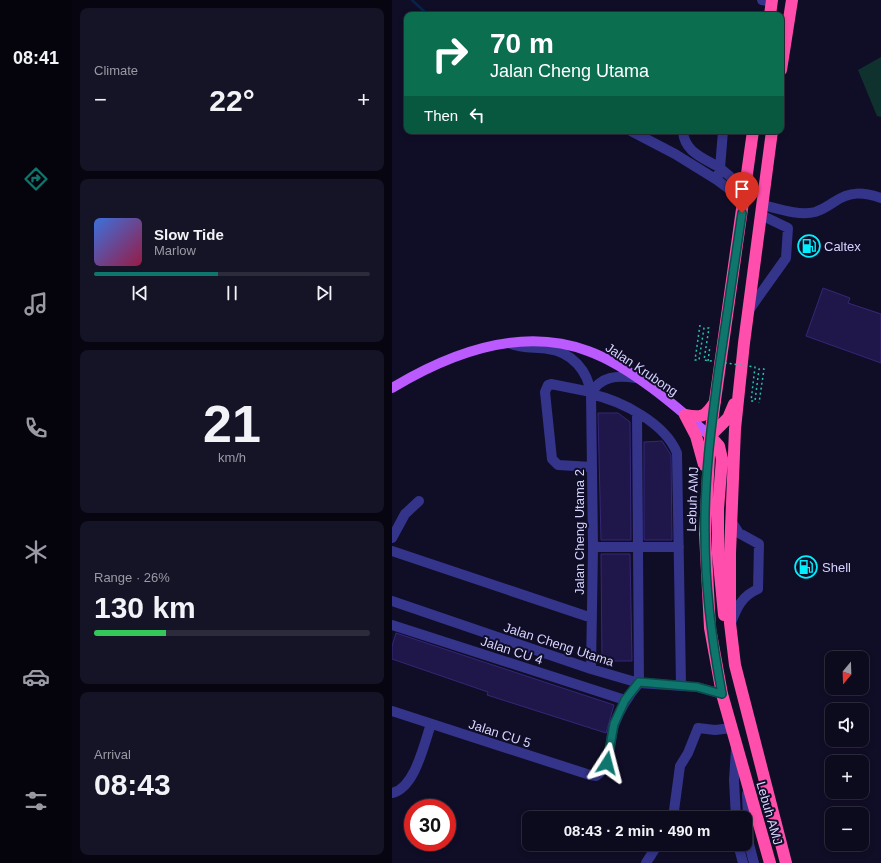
<!DOCTYPE html>
<html lang="en">
<head>
<meta charset="utf-8">
<style>
	body { margin:0; font-family:Arial,sans-serif; background:#151326; color:#f1f3f6; height:100vh; display:flex; flex-direction:column; font-size:15px; white-space:nowrap }
	* { box-sizing:border-box; margin:0 }
	p { font-size:13px; color:#9a9aa4 }
	.icon { flex:none; width:22px; height:22px; fill:none; stroke:currentColor; stroke-width:2; stroke-linecap:round; stroke-linejoin:round }
	.map { position:relative; flex:1; overflow:hidden }
	.sheet { display:flex; flex-direction:column; gap:8px; padding:8px; background:#070610; width:320px }
	.sheet>* { flex:none }
	.banner { position:absolute; left:12px; top:12px; width:380px; height:122px; border-radius:8px; box-shadow:0 2px 6px #0003,0 0 0 1px #2c2b3b; background:#0b6e4f; color:#fff; overflow:hidden }
	.needle { width:26px; rotate:199deg }
	.tools { position:absolute; left:433px; top:651px; display:grid; gap:8px }
	.tools a { display:grid; place-items:center; width:44px; height:44px; border-radius:8px; background:#0c0a1d; box-shadow:0 2px 6px #0003,0 0 0 1px #2c2b3b; font-size:20px }
	.speed { position:absolute; left:12px; top:799px; display:flex; gap:8px; font-size:20px; font-weight:700; text-align:center }
	.speed>* { display:grid; place-content:center; width:52px; height:52px; border-radius:50%; background:#0c0a1d; box-shadow:0 2px 6px #0003,0 0 0 1px #2c2b3b; line-height:1 }
	.speed .limit { border:6px solid #d22; background:#fff; color:#111 }
	.pin { position:absolute; display:grid; place-items:center; width:34px; height:34px; color:#fff; margin:-41px -17px; border-radius:50% 50% 50% 0; rotate:-45deg; box-shadow:0 0 4px #0007 }
	.pin .icon { rotate:45deg }
	.me { position:absolute; width:44px; margin:-22px; rotate:9deg; stroke-linejoin:round; filter:drop-shadow(0 0 3px #0008) }
	.turn { display:flex; align-items:center; gap:14px; height:84px; padding:0 20px; font-size:18px }
	.turn .icon { width:52px; height:52px; stroke-width:2.5 }
	.turn b { display:block; font-size:28px; line-height:34px }
	.then { display:flex; align-items:center; height:38px; padding:0 20px; background:#0003; gap:8px; font-size:15px }
	.big { font-size:30px; font-weight:800; line-height:1.1 }
	.sheet .card { flex:1; display:flex; flex-direction:column; justify-content:center; gap:6px; min-width:0; padding:0 14px; border-radius:8px; background:#151326 }
	.sheet .dial { align-items:center; gap:0 }
	.dial b { font-size:52px; line-height:1 }
	.song { display:flex; align-items:center; gap:12px }
	.cover { width:48px; height:48px; border-radius:6px; background:linear-gradient(135deg,hsl(220 70% 55%),hsl(340 70% 35%)) }
	.played { height:4px; border-radius:2px; background:linear-gradient(90deg,#0f766e 45%,#2c2b3b 45%) }
	.keys { display:flex; justify-content:space-around; direction:ltr }
	.heat { display:flex; justify-content:space-between; align-items:center; font-size:22px; direction:ltr }
	.charge { height:6px; border-radius:3px; background:linear-gradient(90deg,#34c759 26%,#2c2b3b 0) }
	.trip { position:absolute; left:130px; top:811px; width:230px; height:40px; border-radius:8px; background:#0c0a1d; box-shadow:0 2px 6px #0003,0 0 0 1px #2c2b3b; font-weight:800; line-height:40px; text-align:center }
	main { display:flex; flex:1; min-height:0 }
	.tab-bar { display:flex; flex-direction:column; width:72px; justify-content:space-around; align-items:center; background:#05040c; color:#9a9aa4 }
	.tab-bar .icon { width:28px; height:28px }
	.tab-bar .on { color:#0f766e }
	.tab-bar b { font-size:18px; color:#f1f3f6 }
	.map>svg:first-child { display:block }
</style>
</head>
<body>
<main>
<nav class="tab-bar">
<b>08:41</b>
<svg class="icon on" aria-label="directions" viewBox="0 0 24 24"><path d="M12 3l9 9-9 9-9-9zM9 14v-3h6M13 9l2 2-2 2"/></svg>
<svg class="icon" aria-label="music" viewBox="0 0 24 24"><path d="M9 18V5l10-2v13"/><circle cx="6" cy="18" r="3"/><circle cx="16" cy="16" r="3"/></svg>
<svg class="icon" aria-label="phone" viewBox="0 0 24 24"><path d="M5 4h4l2 5-3 2q2 4 5 5l2-3 5 2v4C11 20 4 13 5 4z"/></svg>
<svg class="icon" aria-label="climate" viewBox="0 0 24 24"><path d="M12 3v18M4 7l16 10M4 17L20 7"/></svg>
<svg class="icon" aria-label="car" viewBox="0 0 24 24"><path d="M5 17H2v-5l4-1 3-4h7l3 4 3 1v5h-3M9 17h6M6 11h13"/><circle cx="7" cy="17" r="2"/><circle cx="17" cy="17" r="2"/></svg>
<svg class="icon" aria-label="filters" viewBox="0 0 24 24"><path d="M4 7h16M4 17h16"/><circle cx="9" cy="7" r="2"/><circle cx="15" cy="17" r="2"/></svg>
</nav>
<section class="sheet">
<div class="card"><p>Climate</p>
<div class="heat"><a>−</a><b class="big">22°</b><a>+</a></div>
</div>
<div class="card">
<div class="song"><i class="cover"></i><div><b>Slow Tide</b><p>Marlow</p></div></div>
<div class="played"></div>
<div class="keys"><svg class="icon" aria-label="previous" viewBox="0 0 24 24"><path d="M18 5L8 12l10 7zM5 5v14"/></svg><svg class="icon" aria-label="pause" viewBox="0 0 24 24"><path d="M8 5v14M16 5v14"/></svg><svg class="icon" aria-label="next" viewBox="0 0 24 24"><path d="M6 5l10 7-10 7zM19 5v14"/></svg></div>
</div>
<div class="card dial"><b>21</b><p>km/h</p></div>
<div class="card"><p>Range · 26%</p><b class="big">130 km</b><div class="charge"></div></div>
<div class="card"><p>Arrival</p><b class="big">08:43</b></div>
</section>
<div class="map">
<svg width="489" height="863" viewBox="0 0 489 863">
	<rect width="100%" height="100%" fill="#100d27"/>
	<path fill="#0f322f" d="M489,57V117L485,116L466,70Z"/>
	<g fill="none" stroke-linecap="round" stroke-linejoin="round">
		<path stroke="#07234c" stroke-width="2.5" d="M20,0L36,15"/>
	</g>
	<path fill="#1f174a" stroke="#342778" d="M431,288L458,298L456,303L489,314V363L414,336Z
		M206,413H226L238,422L239,540H209Z
		M270,441L279,455L280,540H252V442Z
		M209,554H238L240,661H210Z
		M4,633L222,705L214,733L95,695L96,692L0,659V646Z"/>
	<g fill="none" stroke-linecap="round" stroke-linejoin="round">
		<path stroke="#24c3b2" stroke-width="1.5" stroke-dasharray="2 3" stroke-linecap="butt" d="M316,361L318,346"/>
		<path stroke="#34348b" stroke-width="10" d="M370,0L379,2
			M239,131L283,154L325,180L328,168C312,158 292,152 291,131
			M331,131L328,168L353,189
			M325,180L352,200
			M371,205C387,209 407,216 423,212C430,210 436,206 442,202C458,191 471,192 489,198
			M357,310L394,258L396,228L369,215
			M119,344C130,349 144,347 156,349C180,352 196,371 199,394L201,547L199,669
			M199,392L159,384L156,385L153,392L160,459L166,465L200,467
			M199,394C230,401 273,423 285,453L289,685
			M199,394C208,376 225,375 244,378
			M0,538L13,514L27,501
			M201,547H287
			M0,551L200,618
			M0,601L199,669L247,683L305,687L330,694
			M339,623C345,607 350,596 366,589L367,544L347,533L339,521
			M0,625L233,700
			M0,711L198,775L204,776C220,766 217,742 222,725C228,709 236,696 247,683L245,413
			M0,793C23,788 32,744 39,724
			M355,794L357,844L362,863
			M281,818L288,766L296,753L306,728L323,730L340,728
			M344,818L342,780L344,749
			M346,844L351,863
			M254,863L266,844"/>
		<path stroke="#ba5aff" stroke-width="10" d="M0,388C58,353 129,326 196,351C238,366 285,407 318,436"/>
		<path stroke="#ff4eab" stroke-width="12" d="M378,15L380,0
			M389,70L400,0
			M361,131L318,436L313,534L318,628L330,694L378,863
			M380,131L352,343L343,429L338,553V623L343,665L394,863
			M293,415L304,436L312,465
			M293,415C310,418 313,417 323,402
			M318,436L327,446L330,459L326,509V553L332,615
			M318,436L336,418L342,404"/>
		<path stroke="#24c3b2" stroke-width="1.5" stroke-dasharray="2 3" stroke-linecap="butt" d="M308,325L303,360H307L312,328H317L312,360L363,367L359,401H363L367,369H372L367,403"/>
	</g>
	<g fill="none" stroke-linecap="round" stroke-linejoin="round">
		<g stroke="#0a4d48" stroke-width="10">
			<path id="route" d="M215,763L222,724L233,700L247,682L305,687L330,694C320,641 313,589 313,535C312,481 319,428 326,375C334,321 342,267 350,213"/>
		</g>
		<use href="#route" stroke="#0f766e" stroke-width="7"/>
	</g>
	<defs>
		<g id="fuel-ring" transform="scale(1.15)"><circle r="9.5" fill="#100d27" stroke="#00f0fe" stroke-width="1.5"/><path d="M-5.5-6h7V0h2V4h1.3V-2.5L3-4.5l.8-.8L6-3V5H2.5V1h-1V6h-7ZM-4.2-4.7v3.2H.2V-4.7Z" fill="#00f0fe"/></g>
	</defs>
	<g fill-rule="evenodd">
		<use href="#fuel-ring" x="417" y="246"/>
		<use href="#fuel-ring" x="414" y="567"/>
	</g>
	<g text-anchor="middle" stroke-width="4" stroke-linejoin="round" paint-order="stroke">
		<g font-size="13" fill="#d6d3ff" stroke="#100d27" text-anchor="start">
			<text x="432" y="251">Caltex</text>
			<text x="430" y="572">Shell</text>
		</g>
		<g font-size="13" fill="#d6d3ff" stroke="#100d27">
			<text transform="translate(250 369) rotate(34)" y="5">Jalan Krubong</text>
			<text transform="translate(300 499) rotate(-88)" y="5">Lebuh AMJ</text>
			<text transform="translate(187 532) rotate(-90)" y="5">Jalan Cheng Utama 2</text>
			<text transform="translate(167 644) rotate(18)" y="5">Jalan Cheng Utama</text>
			<text transform="translate(120 650) rotate(18)" y="5">Jalan CU 4</text>
			<text transform="translate(108 733) rotate(18)" y="5">Jalan CU 5</text>
			<text transform="translate(378 813) rotate(74)" y="5">Lebuh AMJ</text>
		</g>
	</g>
</svg>
<div class="tools">
<a><svg class="needle" viewBox="-14 -14 28 28"><path d="M0-13l5 13h-10z" fill="#e53935"/><path d="M0 13l5-13h-10z" fill="#9a9aa4"/></svg></a>
<a><svg class="icon" aria-label="sound" viewBox="0 0 24 24"><path d="M4 9h4l5-4v14l-5-4H4zM17 9q2 3 0 6"/></svg></a>
<a>+</a>
<a>−</a>
</div>
<div class="speed"><div class="limit">30</div></div>
<div class="pin" style="left:350px;top:213px;background:#d93025"><svg class="icon" aria-label="arrive" viewBox="0 0 24 24"><path d="M6 21V4h12l-3 4 3 4H6"/></svg></div>
<svg class="me" style="left:215px;top:763px" viewBox="-20 -20 40 40"><path d="M0-17L14 15 0 8-14 15z" fill="#0f766e" stroke="#fff" stroke-width="4"/></svg>
<div class="trip">08:43 · 2 min · 490 m</div>
<div class="banner">
<div class="turn"><svg class="icon" aria-label="right" viewBox="0 0 24 24"><path d="M7 20v-9h11M14 6l5 5-5 5"/></svg><div><b>70 m</b>Jalan Cheng Utama</div></div>
<div class="then">Then<svg class="icon" aria-label="left" viewBox="0 0 24 24"><path d="M17 20v-9H6M10 6l-5 5 5 5"/></svg></div>
</div>
</div>
</main>
</body>
</html>
